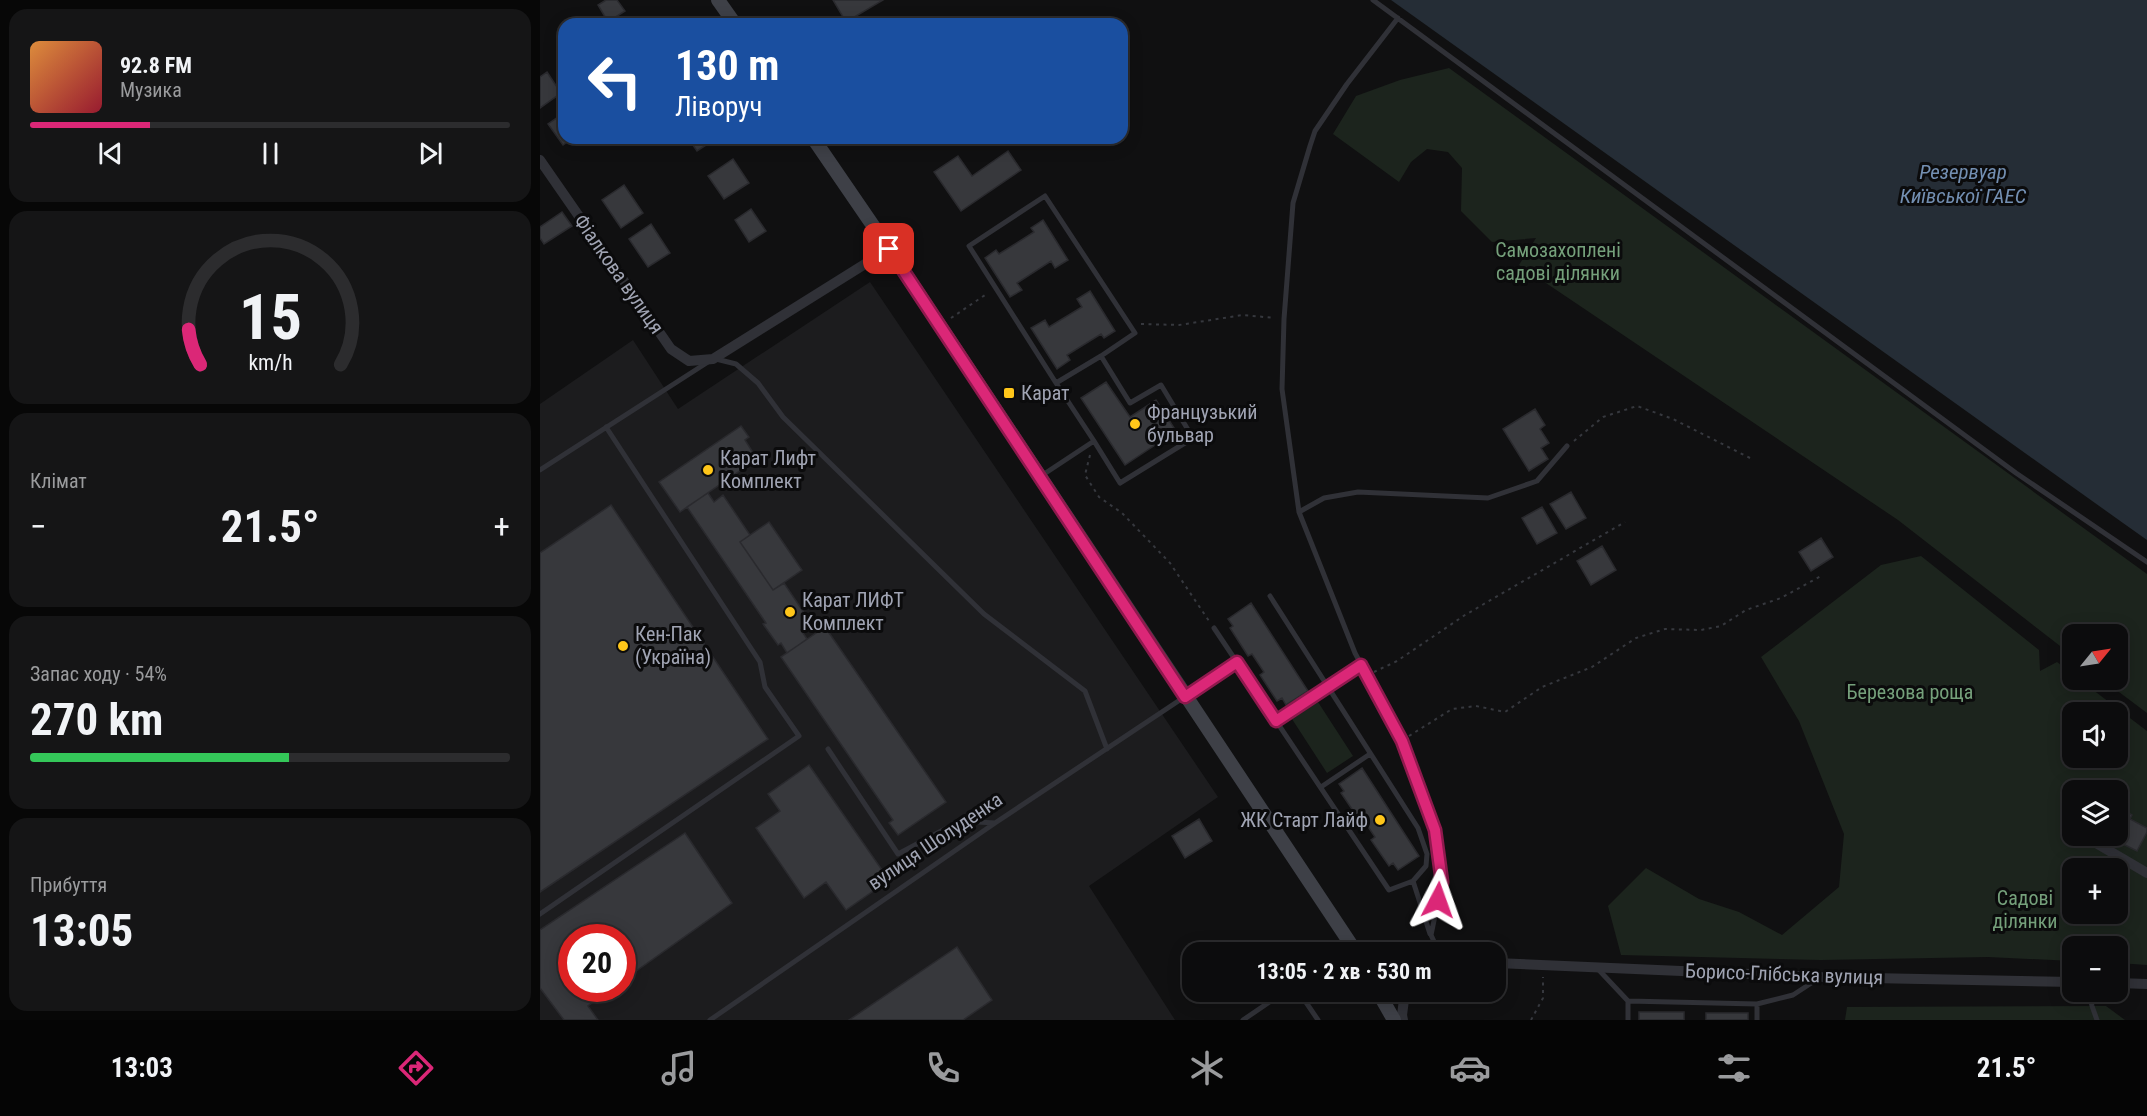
<!DOCTYPE html>
<html lang="uk">
<head>
<meta charset="utf-8">
<style>
	body { margin:0; font-family:"Roboto Condensed",sans-serif; background:#151516; color:#f1f3f6; height:100vh; display:flex; flex-direction:column; font-size:22px; white-space:nowrap }
	* { box-sizing:border-box; margin:0 }
	p { font-size:20px; color:#9a9b9d }
	.icon { flex:none; width:33px; height:33px; fill:none; stroke:currentColor; stroke-width:2; stroke-linecap:round; stroke-linejoin:round }
	.map { position:relative; flex:1; overflow:hidden }
	.drawer { display:flex; flex-direction:column; gap:9px; padding:9px; background:#070707; width:540px }
	.drawer>* { flex:none }
	.banner { position:absolute; left:18px; top:18px; width:570px; height:126px; border-radius:18px; box-shadow:0 3px 15px #0003,0 0 0 2px #2c2c2e; background:#1a4fa0; color:#fff; overflow:hidden }
	.needle { width:39px; rotate:60deg }
	.fabs { position:absolute; left:1522px; top:624px; display:grid; gap:12px }
	.fabs a { display:grid; place-items:center; width:66px; height:66px; border-radius:12px; background:#0c0c0d; box-shadow:0 3px 15px #0003,0 0 0 2px #2c2c2e; font-size:30px }
	.speed { position:absolute; left:18px; top:924px; display:flex; gap:12px; font-size:30px; font-weight:700; text-align:center }
	.speed>* { display:grid; place-content:center; width:78px; height:78px; border-radius:50%; background:#0c0c0d; box-shadow:0 3px 15px #0003,0 0 0 2px #2c2c2e; line-height:1 }
	.speed .limit { border:9px solid #d22; background:#fff; color:#111 }
	.pin { position:absolute; display:grid; place-items:center; width:51px; height:51px; color:#fff; margin:-26px; border-radius:12px; box-shadow:0 3px 9px #0006 }
	.me { position:absolute; width:66px; margin:-33px; rotate:4deg; stroke-linejoin:round; filter:drop-shadow(0 0 4px #0008) }
	.turn { display:flex; align-items:center; gap:21px; height:126px; padding:0 18px; font-size:27px }
	.turn .icon { width:78px; height:78px; stroke-width:2.5 }
	.turn b { display:block; font-size:42px; line-height:51px }
	.big { font-size:45px; font-weight:700; line-height:1.1 }
	.drawer .card { flex:1; display:flex; flex-direction:column; justify-content:center; gap:9px; min-width:0; padding:0 21px; border-radius:18px; background:#151516 }
	.drawer .dial { align-items:center; gap:0 }
	.dial svg { height:156px; overflow:visible; fill:none; stroke:#2c2c2e; stroke-width:7; stroke-linecap:round; text-anchor:middle }
	.dial text { fill:#f1f3f6; stroke:none }
	.song { display:flex; align-items:center; gap:18px }
	.cover { width:72px; height:72px; border-radius:9px; background:linear-gradient(135deg,hsl(30 70% 55%),hsl(350 70% 35%)) }
	.played { height:6px; border-radius:3px; background:linear-gradient(90deg,#db2777 25%,#2c2c2e 25%) }
	.keys { display:flex; justify-content:space-around; direction:ltr }
	.heat { display:flex; justify-content:space-between; align-items:center; font-size:33px; direction:ltr }
	.charge { height:9px; border-radius:4px; background:linear-gradient(90deg,#34c759 54%,#2c2c2e 0) }
	.trip { position:absolute; left:642px; top:942px; width:324px; height:60px; border-radius:18px; background:#0c0c0d; box-shadow:0 3px 15px #0003,0 0 0 2px #2c2c2e; font-weight:700; line-height:60px; text-align:center }
	.menu { display:flex; height:96px; justify-content:space-around; align-items:center; background:#050505; color:#9a9b9d }
	.menu .icon { width:42px; height:42px }
	.menu .active { color:#db2777 }
	.menu b { font-size:27px; color:#f1f3f6 }
	main { display:flex; flex:1; min-height:0 }
	.map>svg:first-child { display:block }
</style>
</head>
<body>
<main>
<section class="drawer">
<div class="card">
<div class="song"><i class="cover"></i><div><b>92.8 FM</b><p>Музика</p></div></div>
<div class="played"></div>
<div class="keys"><svg class="icon" aria-label="previous" viewBox="0 0 24 24"><path d="M18 5L8 12l10 7zM5 5v14"/></svg><svg class="icon" aria-label="pause" viewBox="0 0 24 24"><path d="M8 5v14M16 5v14"/></svg><svg class="icon" aria-label="next" viewBox="0 0 24 24"><path d="M6 5l10 7-10 7zM19 5v14"/></svg></div>
</div>
<div class="card dial"><svg viewBox="0 0 100 80">
<path d="M14 69A42 42 0 1 1 86 69"/>
<path d="M14 69A42 42 0 0 1 8 51" stroke="#db2777"/>
<text x="50" y="56" font-size="32" font-weight="700">15</text>
<text x="50" y="72" font-size="11">km/h</text>
</svg></div>
<div class="card"><p>Клімат</p>
<div class="heat"><a>−</a><b class="big">21.5°</b><a>+</a></div>
</div>
<div class="card"><p>Запас ходу · 54%</p><b class="big">270 km</b><div class="charge"></div></div>
<div class="card"><p>Прибуття</p><b class="big">13:05</b></div>
</section>
<div class="map">
<svg width="1607" height="1020" viewBox="0 0 1607 1020">
	<rect width="100%" height="100%" fill="#101011"/>
	<path fill="#1c1c1e" fill-rule="evenodd" d="M330,282L678,797L549,886L635,1020H0V404L93,340L138,409ZM32,938H82V988H32Z"/>
	<path fill="#1c241d" fill-rule="evenodd" d="M909,68L1607,574V713L1563,680H1578V634H1533V656L1358,520L979,265L996,238L952,242L921,211L922,168L908,152L887,149L871,162L859,182L793,134L816,96L860,80Z
		M1381,556L1499,650L1500,671L1517,662L1533,674V680H1540L1607,731V965L1578,963V946H1533V961L1448,957L1281,960L1081,955L1068,906L1106,868L1159,899L1199,912L1242,935L1299,887L1304,834L1259,721L1221,657L1341,565ZM1533,712H1578V758H1533ZM1533,790H1578V836H1533ZM1533,868H1578V914H1533Z
		M778,702L813,756L787,773L752,719Z
		M1566,1006L1585,1020H1305L1307,1007Z"/>
	<path fill="#252d36" d="M851,0H1607V540L1583,523Z"/>
	<path fill="#37383c" stroke="#2a2a2e" stroke-width="1.5" d="M66,0H77L85,11L68,22L58,5Z
		M293,0H343L306,22Z
		M7,72L21,93L0,108V77Z
		M24,113V138H33L23,145L8,124Z
		M148,138H177L157,151Z
		M468,151L481,170L421,211L394,172L418,156L432,176Z
		M193,159L209,183L184,199L168,176Z
		M84,185L103,213L81,228L62,200Z
		M211,209L226,231L209,242L195,220Z
		M22,212L32,226L4,244L0,238V227Z
		M503,220L528,260L515,268L511,261L477,283L482,290L470,297L445,258L456,250L459,254L494,232L491,228Z
		M111,224L130,253L108,267L89,239Z
		M550,291L575,331L564,338L561,334L527,355L530,360L517,369L491,328L505,320L509,327L542,307L537,299Z
		M566,382L590,417L616,400L636,431L585,465L541,398Z
		M995,409L1005,425L1000,429L1009,443L1001,448L1008,459L989,471L963,429Z
		M201,426L209,437L205,440L217,459L140,512L119,482Z
		M1031,492L1046,518L1026,529L1010,504Z
		M168,493L174,502L183,495L210,535L200,542L233,590L244,583L271,623L261,630L267,639L247,653L241,643L238,645L223,624L226,623L147,507Z
		M71,505L228,739L0,892V553Z
		M1002,507L1017,533L997,544L982,518Z
		M229,522L262,570L233,590L200,542Z
		M1281,538L1293,557L1271,571L1259,552Z
		M1062,546L1076,570L1051,585L1037,561Z
		M711,603L768,691L746,705L742,698L737,701L720,675L724,672L712,654L708,656L690,628L693,626L688,619Z
		M285,627L406,802L358,835L349,823L353,820L241,657Z
		M269,765L349,880L306,910L286,882L264,898L216,828L240,811L228,794Z
		M822,768L879,856L858,870L853,863L849,866L831,840L835,837L823,819L820,821L801,793L804,791L799,784Z
		M1578,807L1592,815L1590,819L1607,828V832L1597,851L1567,836H1578Z
		M659,819L672,841L645,858L632,836Z
		M145,833L192,903L82,981V938H32V988H72L48,1006L58,1020H24L0,988V930Z
		M417,947L452,1000L423,1020H309Z
		M1099,1012H1144V1020H1099Z
		M1166,1013H1208V1020H1166Z"/>
	<g fill="none" stroke-linecap="round" stroke-linejoin="round">
		<path stroke="#36383e" stroke-width="2" stroke-dasharray="3 4.5" stroke-linecap="butt" d="M411,318L448,293
			M601,324L639,325L703,315L735,318
			M1034,441L1063,417L1097,406L1133,419L1210,458
			M550,455L545,475L559,497L582,513L630,563L669,621
			M834,672L857,661L925,615L1085,522
			M869,736L912,709L936,706L965,712L1002,687L1052,667L1096,638L1125,629L1161,630L1181,626L1206,610L1241,598L1281,576
			M991,1020L1003,998V977"/>
		<path stroke="#303137" stroke-width="5" d="M833,0L1476,473L1607,562
			M858,18L807,84L775,131L770,146L753,203L744,319L742,389L759,512L815,653L862,741L895,830L902,882L891,935L899,952
			M176,359L196,364L218,383L243,417L444,614L545,691L567,749
			M516,383L429,246L505,196L595,333L561,356
			M0,470L168,362
			M501,476L554,441L580,483L653,438L621,385L590,403L561,356L516,383L554,441
			M759,512L784,498L818,492L948,498L997,481L1027,446
			M730,596L878,828L887,854L886,866L873,881L890,934
			M674,628L849,890L873,881
			M736,721L821,665
			M288,749L358,854L420,821L455,823
			M781,787L830,754
			M0,914L259,736L225,687L220,662L66,427
			M801,952L810,946
			M1057,968L1088,1001L1217,1004L1253,995L1279,978
			M759,992L778,1020
			M1549,992L1552,1006L1557,1020
			M1088,1001V1020
			M170,1020L455,823L697,662
			M703,1020L744,992
			M1217,1020V1004"/>
		<path stroke="#303137" stroke-width="10" d="M0,160L131,349L149,361L173,359L349,249
			M1544,836L1607,873
			M811,945L855,952
			M956,963L1280,977L1533,982
			M1578,983L1607,984
			M863,1020L862,1015L865,992"/>
		<path stroke="#3e4047" stroke-width="14" d="M178,0L195,24
			M273,138L349,249L816,952
			M838,992L854,1020"/>
	</g>
	<g fill="none" stroke-linecap="round" stroke-linejoin="round">
		<g stroke="#8e194d" stroke-width="15">
			<path id="route" d="M349,249L645,697L697,662L736,721L821,665L862,741L895,830L902,882L898,900"/>
		</g>
		<use href="#route" stroke="#db2777" stroke-width="10"/>
	</g>
	<g fill="#ffc61a" stroke="#0b0b0c" stroke-width="2">
		<rect x="463" y="387" width="12" height="12" rx="3"/>
		<circle cx="595" cy="424" r="6"/>
		<circle cx="168" cy="470" r="6"/>
		<circle cx="250" cy="612" r="6"/>
		<circle cx="83" cy="646" r="6"/>
		<circle cx="840" cy="820" r="6"/>
	</g>
	<g text-anchor="middle" stroke-width="6" stroke-linejoin="round" paint-order="stroke">
		<g font-size="20" fill="#75a07b" stroke="#0b0b0c">
			<text x="1018" y="257">Самозахоплені<tspan x="1018" dy="23">садові ділянки</tspan></text>
			<text x="1370" y="699">Березова роща</text>
			<text x="1485" y="905">Садові<tspan x="1485" dy="23">ділянки</tspan></text>
		</g>
		<g font-size="20" fill="#a0a4b3" stroke="#0b0b0c">
			<text transform="translate(79 274) rotate(55)" y="7">Фіалкова вулиця</text>
			<text transform="translate(395 841) rotate(-34)" y="7">вулиця Шолуденка</text>
			<text transform="translate(1244 974) rotate(2)" y="7">Борисо-Глібська вулиця</text>
		</g>
		<g font-size="20" fill="#a0a4b3" stroke="#0b0b0c" text-anchor="start">
			<text x="481" y="400">Карат</text>
			<text x="607" y="419">Французький<tspan x="607" dy="23">бульвар</tspan></text>
			<text x="180" y="465">Карат Лифт<tspan x="180" dy="23">Комплект</tspan></text>
			<text x="262" y="607">Карат ЛИФТ<tspan x="262" dy="23">Комплект</tspan></text>
			<text x="95" y="641">Кен-Пак<tspan x="95" dy="23">(Україна)</tspan></text>
			<text x="828" y="827" text-anchor="end">ЖК Старт Лайф</text>
		</g>
		<g font-size="21" font-style="italic" fill="#738fb2" stroke="#0b0b0c">
			<text x="1423" y="179">Резервуар<tspan x="1423" dy="24">Київської ГАЕС</tspan></text>
		</g>
	</g>
</svg>
<div class="fabs">
<a><svg class="needle" viewBox="-14 -14 28 28"><path d="M0-13l5 13h-10z" fill="#e53935"/><path d="M0 13l5-13h-10z" fill="#9a9b9d"/></svg></a>
<a><svg class="icon" aria-label="sound" viewBox="0 0 24 24"><path d="M4 9h4l5-4v14l-5-4H4zM17 9q2 3 0 6"/></svg></a>
<a><svg class="icon" aria-label="layers" viewBox="0 0 24 24"><path d="M12 4l9 5-9 5-9-5zM3 14l9 5 9-5"/></svg></a>
<a>+</a>
<a>−</a>
</div>
<div class="speed"><div class="limit">20</div></div>
<div class="pin" style="left:349px;top:249px;background:#d93025"><svg class="icon" aria-label="arrive" viewBox="0 0 24 24"><path d="M6 21V4h12l-3 4 3 4H6"/></svg></div>
<svg class="me" style="left:898px;top:900px" viewBox="-20 -20 40 40"><path d="M0-17L14 15 0 8-14 15z" fill="#db2777" stroke="#fff" stroke-width="4"/></svg>
<div class="trip">13:05 · 2 хв · 530 m</div>
<div class="banner">
<div class="turn"><svg class="icon" aria-label="left" viewBox="0 0 24 24"><path d="M17 20v-9H6M10 6l-5 5 5 5"/></svg><div><b>130 m</b>Ліворуч</div></div>
</div>
</div>
</main>
<nav class="menu">
<b>13:03</b>
<svg class="icon active" aria-label="directions" viewBox="0 0 24 24"><path d="M12 3l9 9-9 9-9-9zM9 14v-3h6M13 9l2 2-2 2"/></svg>
<svg class="icon" aria-label="music" viewBox="0 0 24 24"><path d="M9 18V5l10-2v13"/><circle cx="6" cy="18" r="3"/><circle cx="16" cy="16" r="3"/></svg>
<svg class="icon" aria-label="phone" viewBox="0 0 24 24"><path d="M5 4h4l2 5-3 2q2 4 5 5l2-3 5 2v4C11 20 4 13 5 4z"/></svg>
<svg class="icon" aria-label="climate" viewBox="0 0 24 24"><path d="M12 3v18M4 7l16 10M4 17L20 7"/></svg>
<svg class="icon" aria-label="car" viewBox="0 0 24 24"><path d="M5 17H2v-5l4-1 3-4h7l3 4 3 1v5h-3M9 17h6M6 11h13"/><circle cx="7" cy="17" r="2"/><circle cx="17" cy="17" r="2"/></svg>
<svg class="icon" aria-label="filters" viewBox="0 0 24 24"><path d="M4 7h16M4 17h16"/><circle cx="9" cy="7" r="2"/><circle cx="15" cy="17" r="2"/></svg>
<b>21.5°</b>
</nav>
</body>
</html>
